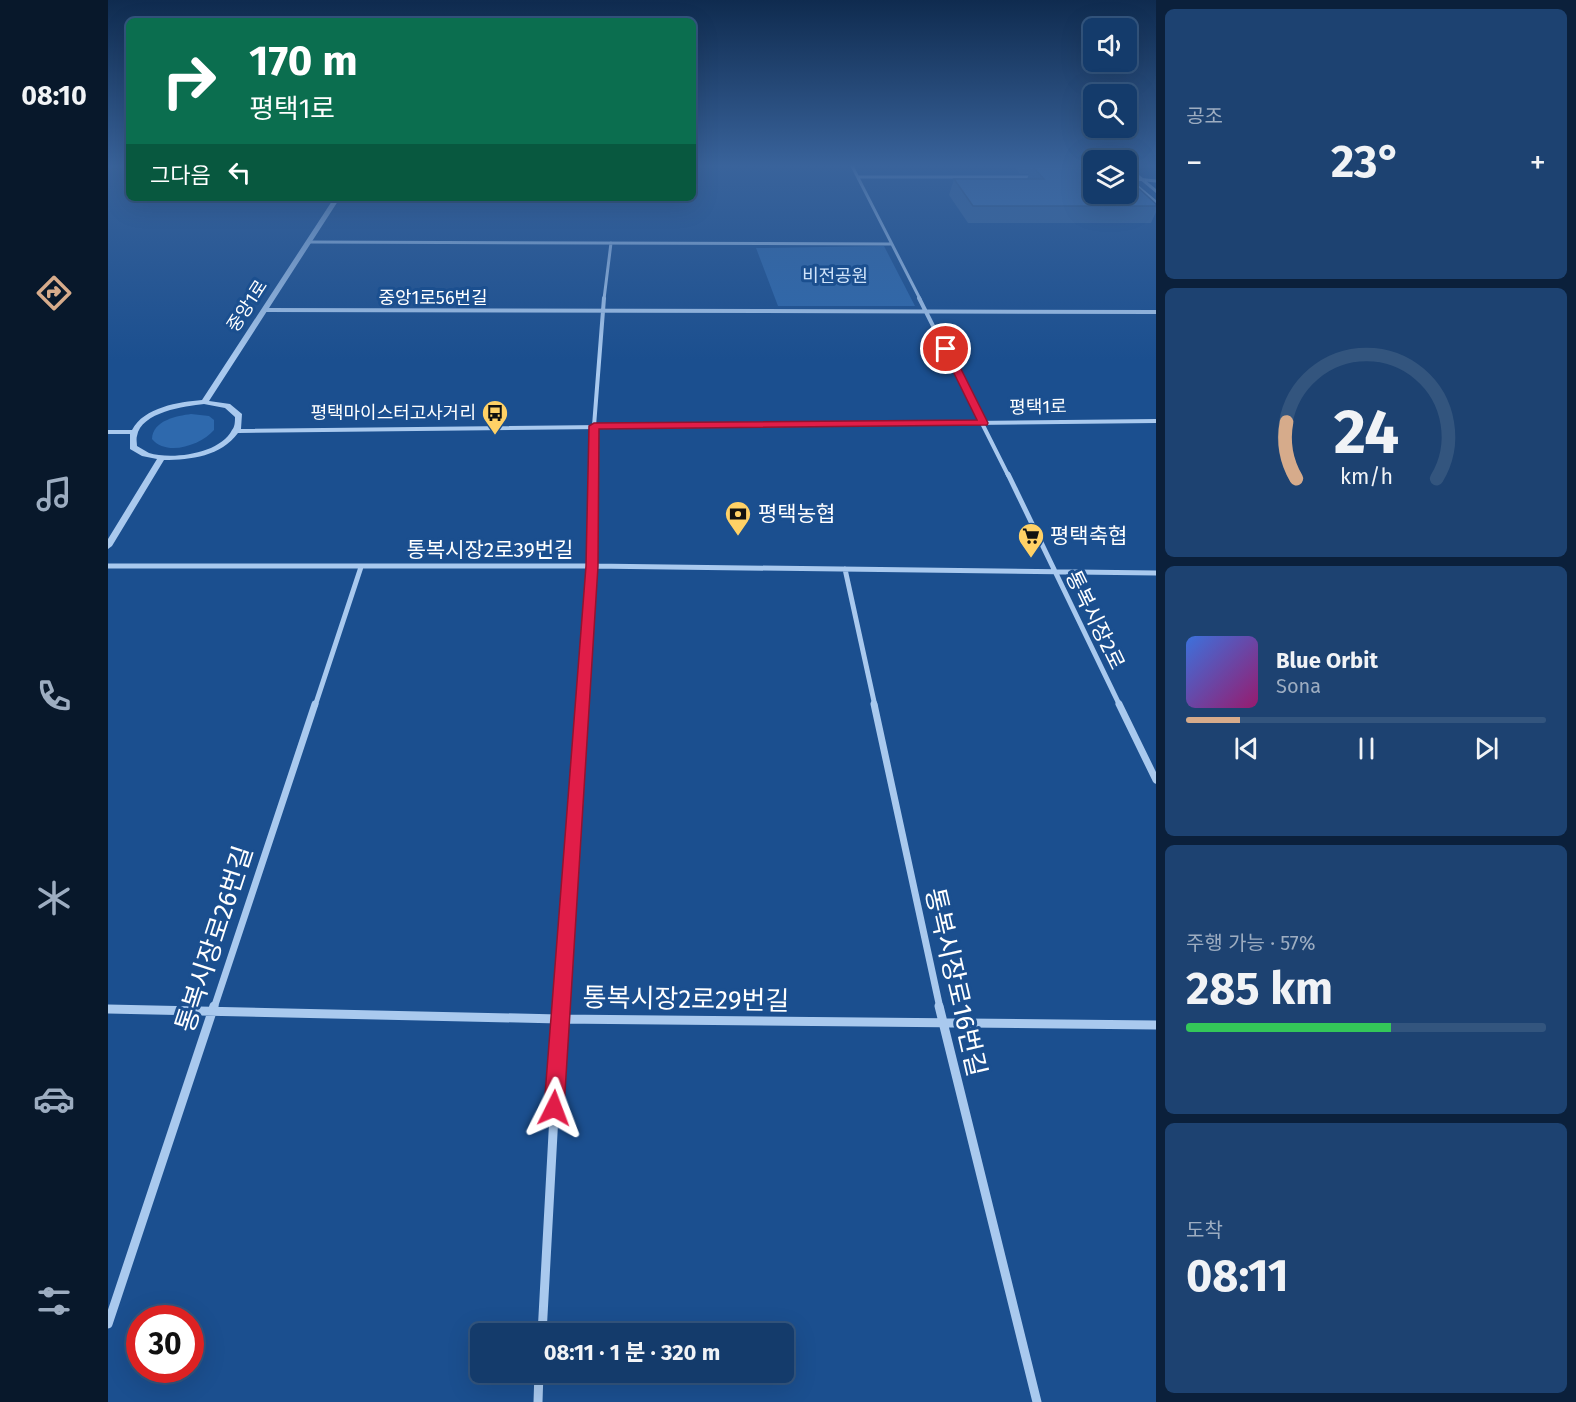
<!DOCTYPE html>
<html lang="ko">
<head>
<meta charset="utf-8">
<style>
	body { margin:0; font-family:"Fira Sans","Noto Sans KR",sans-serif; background:#1d4271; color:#f1f3f6; height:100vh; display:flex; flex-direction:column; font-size:22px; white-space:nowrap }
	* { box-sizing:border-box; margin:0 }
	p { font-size:20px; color:#9dadc1 }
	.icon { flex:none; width:33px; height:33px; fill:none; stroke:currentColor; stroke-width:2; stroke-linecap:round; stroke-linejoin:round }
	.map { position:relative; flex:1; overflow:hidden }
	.drawer { display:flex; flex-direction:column; gap:9px; padding:9px; background:#0b203b; width:420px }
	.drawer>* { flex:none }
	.hud { position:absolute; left:18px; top:18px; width:570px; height:183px; border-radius:9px; box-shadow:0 6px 24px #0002,0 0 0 2px #33557e; background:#0b6e4f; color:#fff; overflow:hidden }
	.fabs { position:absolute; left:975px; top:18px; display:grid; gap:12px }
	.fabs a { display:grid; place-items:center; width:54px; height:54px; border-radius:9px; background:#143b6b; box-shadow:0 6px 24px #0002,0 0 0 2px #33557e; font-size:30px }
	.speed { position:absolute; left:18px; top:1305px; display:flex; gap:12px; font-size:30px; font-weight:700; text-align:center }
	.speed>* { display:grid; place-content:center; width:78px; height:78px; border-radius:50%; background:#143b6b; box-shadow:0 6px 24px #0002,0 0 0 2px #33557e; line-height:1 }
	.speed .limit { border:9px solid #d22; background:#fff; color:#111 }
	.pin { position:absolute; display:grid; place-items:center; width:51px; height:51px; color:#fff; margin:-26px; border:3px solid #fff; border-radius:50%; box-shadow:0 2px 6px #0007 }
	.me { position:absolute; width:66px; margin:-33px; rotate:3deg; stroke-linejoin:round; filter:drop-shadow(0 0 4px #0008) }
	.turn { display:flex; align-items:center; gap:21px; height:126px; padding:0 24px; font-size:27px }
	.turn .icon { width:78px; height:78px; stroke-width:2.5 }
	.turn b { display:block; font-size:42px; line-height:51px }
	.then { display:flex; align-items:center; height:57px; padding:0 24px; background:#0003; gap:12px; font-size:22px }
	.big { font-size:45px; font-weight:700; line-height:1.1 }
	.drawer .card { flex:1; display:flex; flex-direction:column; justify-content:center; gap:9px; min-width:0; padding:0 21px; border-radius:9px; background:#1d4271 }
	.drawer .dial { align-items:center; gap:0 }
	.dial svg { height:156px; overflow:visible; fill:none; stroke:#33557e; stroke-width:7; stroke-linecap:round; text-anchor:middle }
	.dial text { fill:#f1f3f6; stroke:none }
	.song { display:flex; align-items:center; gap:18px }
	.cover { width:72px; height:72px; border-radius:9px; background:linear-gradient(135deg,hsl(220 70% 55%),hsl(320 70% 35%)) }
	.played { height:6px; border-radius:3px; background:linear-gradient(90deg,#d6ab8b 15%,#33557e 15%) }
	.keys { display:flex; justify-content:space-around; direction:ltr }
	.heat { display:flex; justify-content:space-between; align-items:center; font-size:33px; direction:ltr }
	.charge { height:9px; border-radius:4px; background:linear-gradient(90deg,#34c759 57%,#33557e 0) }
	.trip { position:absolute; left:362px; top:1323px; width:324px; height:60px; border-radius:9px; background:#143b6b; box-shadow:0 6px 24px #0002,0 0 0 2px #33557e; font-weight:700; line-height:60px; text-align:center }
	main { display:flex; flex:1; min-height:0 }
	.menu { display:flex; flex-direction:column; width:108px; justify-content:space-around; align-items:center; background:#08182b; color:#9dadc1 }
	.menu .icon { width:42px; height:42px }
	.menu .selected { color:#d6ab8b }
	.menu b { font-size:27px; color:#f1f3f6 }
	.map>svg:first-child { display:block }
</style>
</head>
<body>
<main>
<nav class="menu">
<b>08:10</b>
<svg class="icon selected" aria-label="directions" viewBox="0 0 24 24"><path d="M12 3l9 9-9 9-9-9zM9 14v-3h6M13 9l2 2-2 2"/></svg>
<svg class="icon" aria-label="music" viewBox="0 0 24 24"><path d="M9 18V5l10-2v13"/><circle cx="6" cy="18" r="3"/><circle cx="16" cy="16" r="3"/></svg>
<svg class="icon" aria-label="phone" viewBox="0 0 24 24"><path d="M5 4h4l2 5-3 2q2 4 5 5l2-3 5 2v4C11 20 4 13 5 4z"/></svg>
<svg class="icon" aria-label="climate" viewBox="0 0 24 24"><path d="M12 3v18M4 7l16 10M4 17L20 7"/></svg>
<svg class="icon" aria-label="car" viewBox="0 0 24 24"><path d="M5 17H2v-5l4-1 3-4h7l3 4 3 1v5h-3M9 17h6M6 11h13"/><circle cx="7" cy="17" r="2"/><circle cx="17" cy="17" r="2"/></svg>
<svg class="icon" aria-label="filters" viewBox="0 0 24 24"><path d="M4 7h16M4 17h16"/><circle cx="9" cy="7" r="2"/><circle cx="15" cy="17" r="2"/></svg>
</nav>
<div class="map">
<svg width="1048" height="1402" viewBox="0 0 1048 1402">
	<rect width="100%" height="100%" fill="#1b4f8f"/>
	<path fill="#2e69ad" d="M776,246L807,306H670L648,248Z
		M83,414L101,416L106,420V430C93,445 59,457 44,439C45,420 69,416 83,414Z"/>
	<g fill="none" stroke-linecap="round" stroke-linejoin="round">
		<path stroke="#a9c9ee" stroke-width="3" d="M743,164L812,299
			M750,177H926
			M1018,178L1048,181
			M201,242L783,244
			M496,299L503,243"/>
		<path stroke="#a9c9ee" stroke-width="4" d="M811,298L900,475
			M156,310L1048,312
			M485,475L486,426L496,298"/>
		<path stroke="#a9c9ee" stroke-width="5" d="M900,474L1012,706
			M0,566H484L1048,573
			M737,569L767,706
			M207,706L253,567
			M474,706L484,566L485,474"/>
		<path stroke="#a9c9ee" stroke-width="7" d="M766,704L832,1008
			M1011,704L1048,780
			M106,1008L207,704
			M452,1008L474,704"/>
		<path stroke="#a9c9ee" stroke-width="9" d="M831,1006L929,1402
			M0,1009L451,1019L1048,1025
			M0,1324L106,1006
			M434,1334L452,1006
			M430,1402L431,1372"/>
		<path fill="#a9c9ee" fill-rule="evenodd" d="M1018,164L1048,189V193L1018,168Z
			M1018,175L1048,200V205L1018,179Z
			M226,198H232L101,401L122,404L134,414L133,429L1048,419V423L130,433C113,456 83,460 56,460L4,546L0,549V539L49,459L34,456L22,449V434H0V430H24C36,407 71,402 94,400ZM96,404L117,408L127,417C127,421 127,427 124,430C112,454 64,460 41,453C37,451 33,448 29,446C29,443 28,439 29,436C33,412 77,406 96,404Z"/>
	</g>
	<path fill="#3a679d" d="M903,164H986V194L1048,204V212L1043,223H860L841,195L846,179H919L921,174H912Z"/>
	<path fill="#305480" d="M0,164H21V166L2,172L0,167Z"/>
	<path fill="#4478b7" stroke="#305480" stroke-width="1.5" d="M924,166H986V194H1018V177L1048,204V206H865L846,179H936Z"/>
	<linearGradient id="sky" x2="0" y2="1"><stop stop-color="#0f2b4f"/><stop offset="0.46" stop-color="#39639b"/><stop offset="1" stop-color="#39639b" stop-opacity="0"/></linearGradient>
	<rect width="1048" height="360" fill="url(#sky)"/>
	<path fill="#e11d48" stroke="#92132f" stroke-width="1.5" d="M838,346L843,349L880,423L879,425L491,429L490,566L456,1108L453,1115L446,1118L439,1115L436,1108L478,566L481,426L486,423L869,420L834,349Z"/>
	<defs>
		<g id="bus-pin" transform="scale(1.35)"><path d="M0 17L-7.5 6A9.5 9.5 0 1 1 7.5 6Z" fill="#ffd166" stroke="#1b4f8f"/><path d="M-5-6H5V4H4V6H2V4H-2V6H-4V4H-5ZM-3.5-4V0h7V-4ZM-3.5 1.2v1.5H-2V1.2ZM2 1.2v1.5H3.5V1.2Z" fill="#111"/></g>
		<g id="bank-pin" transform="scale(1.35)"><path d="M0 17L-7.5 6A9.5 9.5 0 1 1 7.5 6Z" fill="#ffd166" stroke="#1b4f8f"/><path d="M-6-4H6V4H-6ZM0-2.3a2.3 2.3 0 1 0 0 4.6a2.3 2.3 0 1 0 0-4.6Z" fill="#111"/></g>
		<g id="supermarket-pin" transform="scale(1.35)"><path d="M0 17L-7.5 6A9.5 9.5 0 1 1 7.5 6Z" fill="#ffd166" stroke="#1b4f8f"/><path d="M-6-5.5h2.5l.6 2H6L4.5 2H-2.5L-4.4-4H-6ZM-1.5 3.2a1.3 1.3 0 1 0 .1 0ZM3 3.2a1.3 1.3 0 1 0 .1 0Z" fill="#111"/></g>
	</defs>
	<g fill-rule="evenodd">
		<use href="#bus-pin" x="387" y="413"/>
		<use href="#bank-pin" x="630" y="514"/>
		<use href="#supermarket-pin" x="923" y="536"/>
	</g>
	<g text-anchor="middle" stroke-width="6" stroke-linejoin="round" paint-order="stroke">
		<g font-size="18" fill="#cfe3fa" stroke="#1b4f8f">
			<text x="727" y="282">비전공원</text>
		</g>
		<g font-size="18" fill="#fff" stroke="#1b4f8f">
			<text x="325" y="304">중앙1로56번길</text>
			<text transform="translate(139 306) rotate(-57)" y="6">중앙1로</text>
			<text transform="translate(930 407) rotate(-1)" y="6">평택1로</text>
		</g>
		<g font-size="18" fill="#fff" stroke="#1b4f8f" text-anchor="end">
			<text x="368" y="419">평택마이스터고사거리</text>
		</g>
		<g font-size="21" fill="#fff" stroke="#1b4f8f" text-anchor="start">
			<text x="650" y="521">평택농협</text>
			<text x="942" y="543">평택축협</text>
		</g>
		<g font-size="21" fill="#fff" stroke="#1b4f8f">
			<text x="382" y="557">통복시장2로39번길</text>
			<text transform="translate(987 620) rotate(64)" y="7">통복시장2로</text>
		</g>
		<g font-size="26" fill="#fff" stroke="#1b4f8f">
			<text transform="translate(106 939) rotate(-72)" y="9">통복시장로26번길</text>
			<text transform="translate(848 982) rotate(77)" y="9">통복시장로16번길</text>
			<text transform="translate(578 999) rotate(1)" y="9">통복시장2로29번길</text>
		</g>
	</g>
</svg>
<div class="fabs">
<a><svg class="icon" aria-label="sound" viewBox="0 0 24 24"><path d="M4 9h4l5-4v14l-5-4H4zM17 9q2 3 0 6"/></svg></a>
<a><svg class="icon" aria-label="search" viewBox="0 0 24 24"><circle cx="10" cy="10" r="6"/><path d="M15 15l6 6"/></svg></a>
<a><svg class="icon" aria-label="layers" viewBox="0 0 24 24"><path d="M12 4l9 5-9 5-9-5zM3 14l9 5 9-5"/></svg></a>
</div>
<div class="speed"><div class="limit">30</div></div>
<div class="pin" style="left:838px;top:349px;background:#d93025"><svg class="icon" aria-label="arrive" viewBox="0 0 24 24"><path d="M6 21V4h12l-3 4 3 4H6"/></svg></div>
<svg class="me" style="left:446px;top:1108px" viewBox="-20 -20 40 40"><path d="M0-17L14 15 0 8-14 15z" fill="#e11d48" stroke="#fff" stroke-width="4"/></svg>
<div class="trip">08:11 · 1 분 · 320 m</div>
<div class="hud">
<div class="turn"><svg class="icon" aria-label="right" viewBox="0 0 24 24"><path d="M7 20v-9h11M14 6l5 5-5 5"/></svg><div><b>170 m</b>평택1로</div></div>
<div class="then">그다음<svg class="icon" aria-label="left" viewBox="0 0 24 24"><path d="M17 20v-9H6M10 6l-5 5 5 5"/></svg></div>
</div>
</div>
<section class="drawer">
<div class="card"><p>공조</p>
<div class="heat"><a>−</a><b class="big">23°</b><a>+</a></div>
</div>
<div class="card dial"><svg viewBox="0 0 100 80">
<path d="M14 69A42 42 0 1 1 86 69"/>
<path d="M14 69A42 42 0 0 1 9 40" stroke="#d6ab8b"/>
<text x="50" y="56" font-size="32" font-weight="700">24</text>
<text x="50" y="72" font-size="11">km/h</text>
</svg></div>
<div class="card">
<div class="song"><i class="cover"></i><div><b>Blue Orbit</b><p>Sona</p></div></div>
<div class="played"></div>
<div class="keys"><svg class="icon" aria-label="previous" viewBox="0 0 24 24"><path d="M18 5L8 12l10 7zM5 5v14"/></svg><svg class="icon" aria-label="pause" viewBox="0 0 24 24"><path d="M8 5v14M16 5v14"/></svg><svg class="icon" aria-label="next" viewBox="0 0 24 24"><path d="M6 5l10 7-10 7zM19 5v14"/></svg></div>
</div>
<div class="card"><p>주행 가능 · 57%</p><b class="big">285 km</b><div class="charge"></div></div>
<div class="card"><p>도착</p><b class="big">08:11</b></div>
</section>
</main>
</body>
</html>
